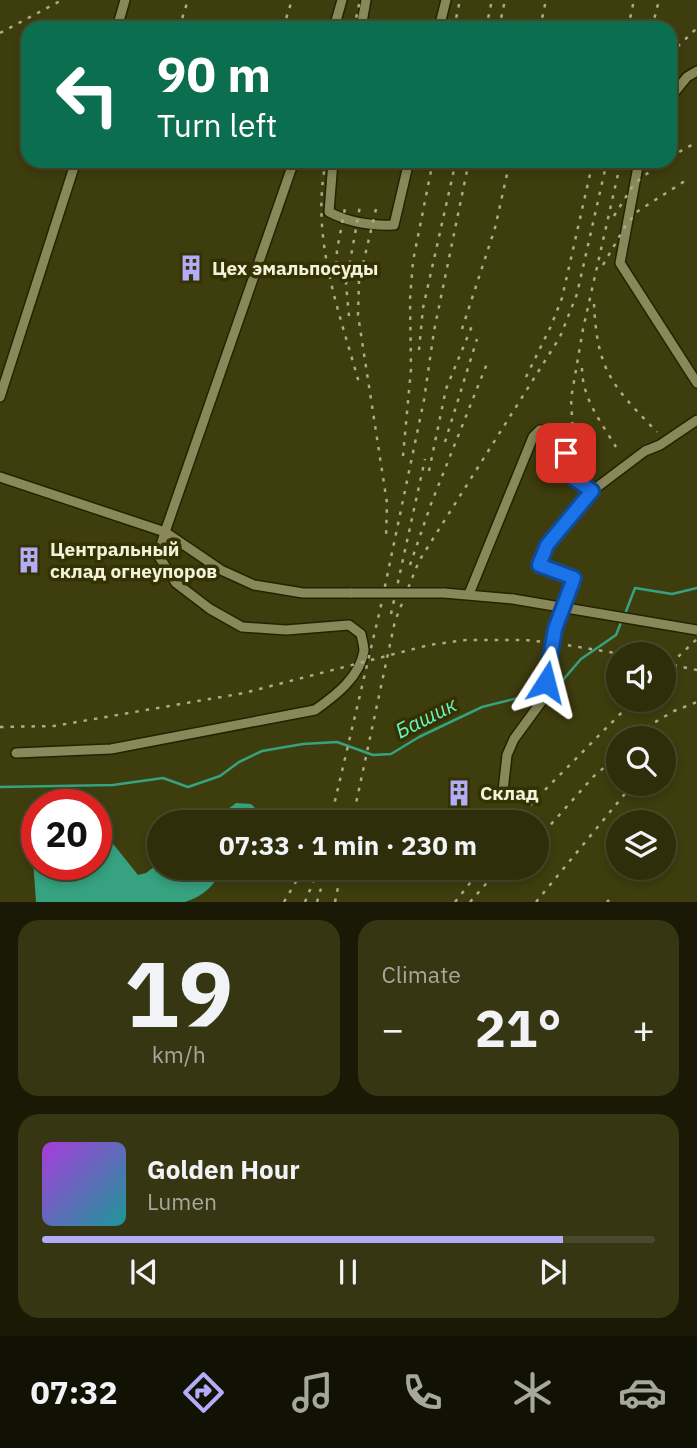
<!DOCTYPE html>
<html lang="en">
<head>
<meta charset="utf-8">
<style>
	body { margin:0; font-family:"IBM Plex Sans",sans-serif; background:#363613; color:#f1f3f6; height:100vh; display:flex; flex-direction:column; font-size:26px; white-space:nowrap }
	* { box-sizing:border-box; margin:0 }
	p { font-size:23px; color:#a7a89c }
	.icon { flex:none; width:38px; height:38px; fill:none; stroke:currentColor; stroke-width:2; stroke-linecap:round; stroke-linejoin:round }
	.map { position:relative; height:902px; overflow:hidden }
	.side { display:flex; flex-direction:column; gap:18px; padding:18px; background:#191906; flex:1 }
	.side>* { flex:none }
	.banner { position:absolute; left:21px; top:21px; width:656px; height:147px; border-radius:21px; box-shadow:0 4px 10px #0003,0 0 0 2px #494a2b; background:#0b6e4f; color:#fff; overflow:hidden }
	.tools { position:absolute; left:606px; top:642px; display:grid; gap:14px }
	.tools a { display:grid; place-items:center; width:70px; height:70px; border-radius:50%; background:#2e2e0a; box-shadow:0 4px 10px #0003,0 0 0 2px #494a2b; font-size:35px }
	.speed { position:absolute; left:21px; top:789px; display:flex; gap:14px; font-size:35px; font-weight:700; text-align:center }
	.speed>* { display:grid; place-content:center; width:91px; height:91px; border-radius:50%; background:#2e2e0a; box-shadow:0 4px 10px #0003,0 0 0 2px #494a2b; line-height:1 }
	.speed .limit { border:10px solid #d22; background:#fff; color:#111 }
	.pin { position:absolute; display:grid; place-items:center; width:60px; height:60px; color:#fff; margin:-30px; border-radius:14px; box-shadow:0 4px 10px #0006 }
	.me { position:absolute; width:77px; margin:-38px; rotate:9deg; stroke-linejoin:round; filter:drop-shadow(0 0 5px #0008) }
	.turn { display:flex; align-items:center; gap:24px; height:147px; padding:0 21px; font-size:32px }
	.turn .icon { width:91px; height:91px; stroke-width:2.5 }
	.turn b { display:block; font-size:49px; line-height:60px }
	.big { font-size:52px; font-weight:800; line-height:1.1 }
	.side .card { flex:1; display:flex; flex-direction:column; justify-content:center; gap:10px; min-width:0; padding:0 24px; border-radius:21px; background:#363613 }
	.side .dial { align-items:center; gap:0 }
	.dial b { font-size:91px; line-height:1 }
	.song { display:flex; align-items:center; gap:21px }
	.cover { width:84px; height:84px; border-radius:10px; background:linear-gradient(135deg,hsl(280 70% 55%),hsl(180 70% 35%)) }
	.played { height:7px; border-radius:4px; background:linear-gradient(90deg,#b3adf9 85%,#494a2b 85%) }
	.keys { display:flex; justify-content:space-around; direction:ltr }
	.heat { display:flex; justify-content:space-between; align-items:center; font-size:38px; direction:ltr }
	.side .tiles { flex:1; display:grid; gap:18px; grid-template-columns:1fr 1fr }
	.card:last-child { grid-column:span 2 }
	.trip { position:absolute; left:147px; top:810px; width:402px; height:70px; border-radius:35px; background:#2e2e0a; box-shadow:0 4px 10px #0003,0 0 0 2px #494a2b; font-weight:800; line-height:70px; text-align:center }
	.tab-bar { display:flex; height:112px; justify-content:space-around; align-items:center; background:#121204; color:#a7a89c }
	.tab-bar .icon { width:49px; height:49px }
	.tab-bar .active { color:#b3adf9 }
	.tab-bar b { font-size:32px; color:#f1f3f6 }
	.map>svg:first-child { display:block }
</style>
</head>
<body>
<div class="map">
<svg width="697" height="902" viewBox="0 0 697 902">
	<rect width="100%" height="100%" fill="#3e3d0e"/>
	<path fill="#36a27f" d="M236,803L251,804L255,808L250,822H214L220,815Z
		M96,837L106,839L114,845L138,875L146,873L159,863V868H222C216,885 202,897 185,902H36L33,859L37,849V864H96Z"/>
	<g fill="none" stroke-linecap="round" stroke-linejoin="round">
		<path stroke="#36a27f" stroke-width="2.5" d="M625,614L635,588L672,594L697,588
			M548,690L556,688L581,659L616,635L622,620
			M0,787L113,785L163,778L188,787L220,776L239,762L262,751L303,744L337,742L373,755L391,754L419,737L482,707L542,692"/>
		<g stroke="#242301" stroke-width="12">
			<path id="minor" d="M117,28L125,0
				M334,28L342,0
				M361,28L366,0
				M439,28L446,0
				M670,98L687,77L697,71
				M333,161L329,212C350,223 370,226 394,225L409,161
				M639,161L620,263L697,383
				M0,397L76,161
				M0,477L165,532L221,570L254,585L303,593H352
				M444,593L513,599
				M469,594L533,437L540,430L550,432L567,453L573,478L592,491L645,451L660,445L697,420
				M16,753L111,749L315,710C335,696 360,677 364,651C364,646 362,639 361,634L349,625L286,630L242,627L210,609L176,583L158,555L165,532L294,161
				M503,791L507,755L514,739L544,698L555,629L574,578L539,565L547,545L592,491"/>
		</g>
		<use href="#minor" stroke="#88885a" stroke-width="9"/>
		<path stroke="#acab8a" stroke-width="2.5" stroke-dasharray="3.5 7" stroke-linecap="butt" d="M179,28L188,0
			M283,28L292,0
			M354,28L360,0
			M454,28L460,0
			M486,28L492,0
			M499,28L505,0
			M540,28L546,0
			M628,28L634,0
			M652,28L659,0
			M0,33L62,0
			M670,54L697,28
			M670,157L697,142
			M326,161C310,238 339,310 359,383
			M376,209L359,281L358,315L387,503L386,538
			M614,216L634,184L663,161
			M603,265L626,225L638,211L688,179
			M336,275L337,250L346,203
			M594,304C595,324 597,345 604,363C614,390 638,412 657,432
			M349,316L346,284L360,206
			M462,329L495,228L510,161
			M419,350L423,308L456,161
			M582,368C582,398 601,422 616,447
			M526,377L551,326L562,298L593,161
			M445,442L477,339
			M403,456L411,369L410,299L413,261L433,161
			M588,464L573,433L571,399L583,329L621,161
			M429,471L446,389L474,321
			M410,565L431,504L488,361
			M391,614L425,459
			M663,663L697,670
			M663,671L697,639
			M0,727L54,726L244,693L429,645L466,640H526L561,644L621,654
			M628,738L674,711L697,702
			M330,822L380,610L424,400L434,331L469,161
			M352,822L395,621L419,561L560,337L577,294L607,161
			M518,822L534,801L634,700
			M537,840L594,776L618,756
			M284,902L304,868
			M305,902L319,868
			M317,902L327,868
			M335,902L342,868
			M455,902L482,868
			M470,902L500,868
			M536,902L633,784
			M607,902L609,900"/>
		<g stroke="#242301" stroke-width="12" stroke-linecap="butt">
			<path id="minor-bridge" d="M352,593H444
				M513,599L697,630"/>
		</g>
		<use href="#minor-bridge" stroke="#88885a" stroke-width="9"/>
	</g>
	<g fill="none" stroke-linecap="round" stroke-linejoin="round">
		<g stroke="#114b97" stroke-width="18">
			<path id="route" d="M546,682L555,629L574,578L539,565L547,545L592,491L573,478L566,453"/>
		</g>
		<use href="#route" stroke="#1a73e8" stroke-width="12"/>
	</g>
	<defs>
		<g id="building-bare" transform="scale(2.1)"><path d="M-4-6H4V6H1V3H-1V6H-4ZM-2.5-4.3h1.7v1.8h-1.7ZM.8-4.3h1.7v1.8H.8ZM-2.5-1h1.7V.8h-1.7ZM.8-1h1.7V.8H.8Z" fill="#b3adf9" stroke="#343202" stroke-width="2.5" paint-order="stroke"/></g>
	</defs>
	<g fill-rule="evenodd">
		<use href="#building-bare" x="191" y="268"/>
		<use href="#building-bare" x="29" y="560"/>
		<use href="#building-bare" x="459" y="793"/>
	</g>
	<g text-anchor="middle" stroke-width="7" stroke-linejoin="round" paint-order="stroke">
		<g font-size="19" font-weight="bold" fill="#f2f2da" stroke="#343202" text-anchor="start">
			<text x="212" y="275">Цех эмальпосуды</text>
			<text x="50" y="556">Центральный<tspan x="50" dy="22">склад огнеупоров</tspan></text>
			<text x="480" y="800">Склад</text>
		</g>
		<g font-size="21" font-style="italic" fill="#69f6c6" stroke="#343202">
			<text transform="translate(426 718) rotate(-27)" y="7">Башик</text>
		</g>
	</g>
</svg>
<div class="tools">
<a><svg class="icon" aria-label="sound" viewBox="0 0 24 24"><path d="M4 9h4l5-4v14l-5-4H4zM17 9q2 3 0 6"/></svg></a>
<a><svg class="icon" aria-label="search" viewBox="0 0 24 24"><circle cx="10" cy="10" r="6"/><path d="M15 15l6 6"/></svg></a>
<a><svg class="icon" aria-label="layers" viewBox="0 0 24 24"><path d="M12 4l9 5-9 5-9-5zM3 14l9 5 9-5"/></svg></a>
</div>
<div class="speed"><div class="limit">20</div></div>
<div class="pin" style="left:566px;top:453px;background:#d93025"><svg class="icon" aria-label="arrive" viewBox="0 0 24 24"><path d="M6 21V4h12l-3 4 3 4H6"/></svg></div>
<svg class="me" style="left:546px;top:682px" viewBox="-20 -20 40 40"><path d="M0-17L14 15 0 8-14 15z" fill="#1a73e8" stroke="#fff" stroke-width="4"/></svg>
<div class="trip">07:33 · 1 min · 230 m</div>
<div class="banner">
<div class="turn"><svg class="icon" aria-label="left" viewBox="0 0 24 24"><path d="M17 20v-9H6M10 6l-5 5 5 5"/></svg><div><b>90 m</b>Turn left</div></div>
</div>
</div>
<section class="side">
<div class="tiles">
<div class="card dial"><b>19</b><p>km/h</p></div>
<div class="card"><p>Climate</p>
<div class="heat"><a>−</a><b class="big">21°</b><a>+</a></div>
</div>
<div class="card">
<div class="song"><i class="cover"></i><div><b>Golden Hour</b><p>Lumen</p></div></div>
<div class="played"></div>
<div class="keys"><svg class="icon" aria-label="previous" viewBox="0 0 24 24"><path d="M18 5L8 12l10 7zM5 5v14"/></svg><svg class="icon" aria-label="pause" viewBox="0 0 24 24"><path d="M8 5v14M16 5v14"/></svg><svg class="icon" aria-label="next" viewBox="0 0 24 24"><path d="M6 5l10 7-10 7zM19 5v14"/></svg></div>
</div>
</div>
</section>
<nav class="tab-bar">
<b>07:32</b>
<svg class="icon active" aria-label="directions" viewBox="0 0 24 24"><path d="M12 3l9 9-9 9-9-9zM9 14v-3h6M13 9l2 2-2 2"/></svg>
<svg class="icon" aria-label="music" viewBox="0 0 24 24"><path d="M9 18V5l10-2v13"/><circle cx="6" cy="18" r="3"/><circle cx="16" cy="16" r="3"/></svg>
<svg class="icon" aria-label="phone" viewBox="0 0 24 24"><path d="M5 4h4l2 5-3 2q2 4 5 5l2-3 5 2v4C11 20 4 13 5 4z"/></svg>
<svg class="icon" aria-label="climate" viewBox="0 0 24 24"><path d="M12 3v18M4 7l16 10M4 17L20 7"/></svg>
<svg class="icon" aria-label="car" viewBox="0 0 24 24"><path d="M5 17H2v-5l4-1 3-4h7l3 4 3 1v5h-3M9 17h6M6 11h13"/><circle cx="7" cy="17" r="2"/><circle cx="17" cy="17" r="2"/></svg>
</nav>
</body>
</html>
